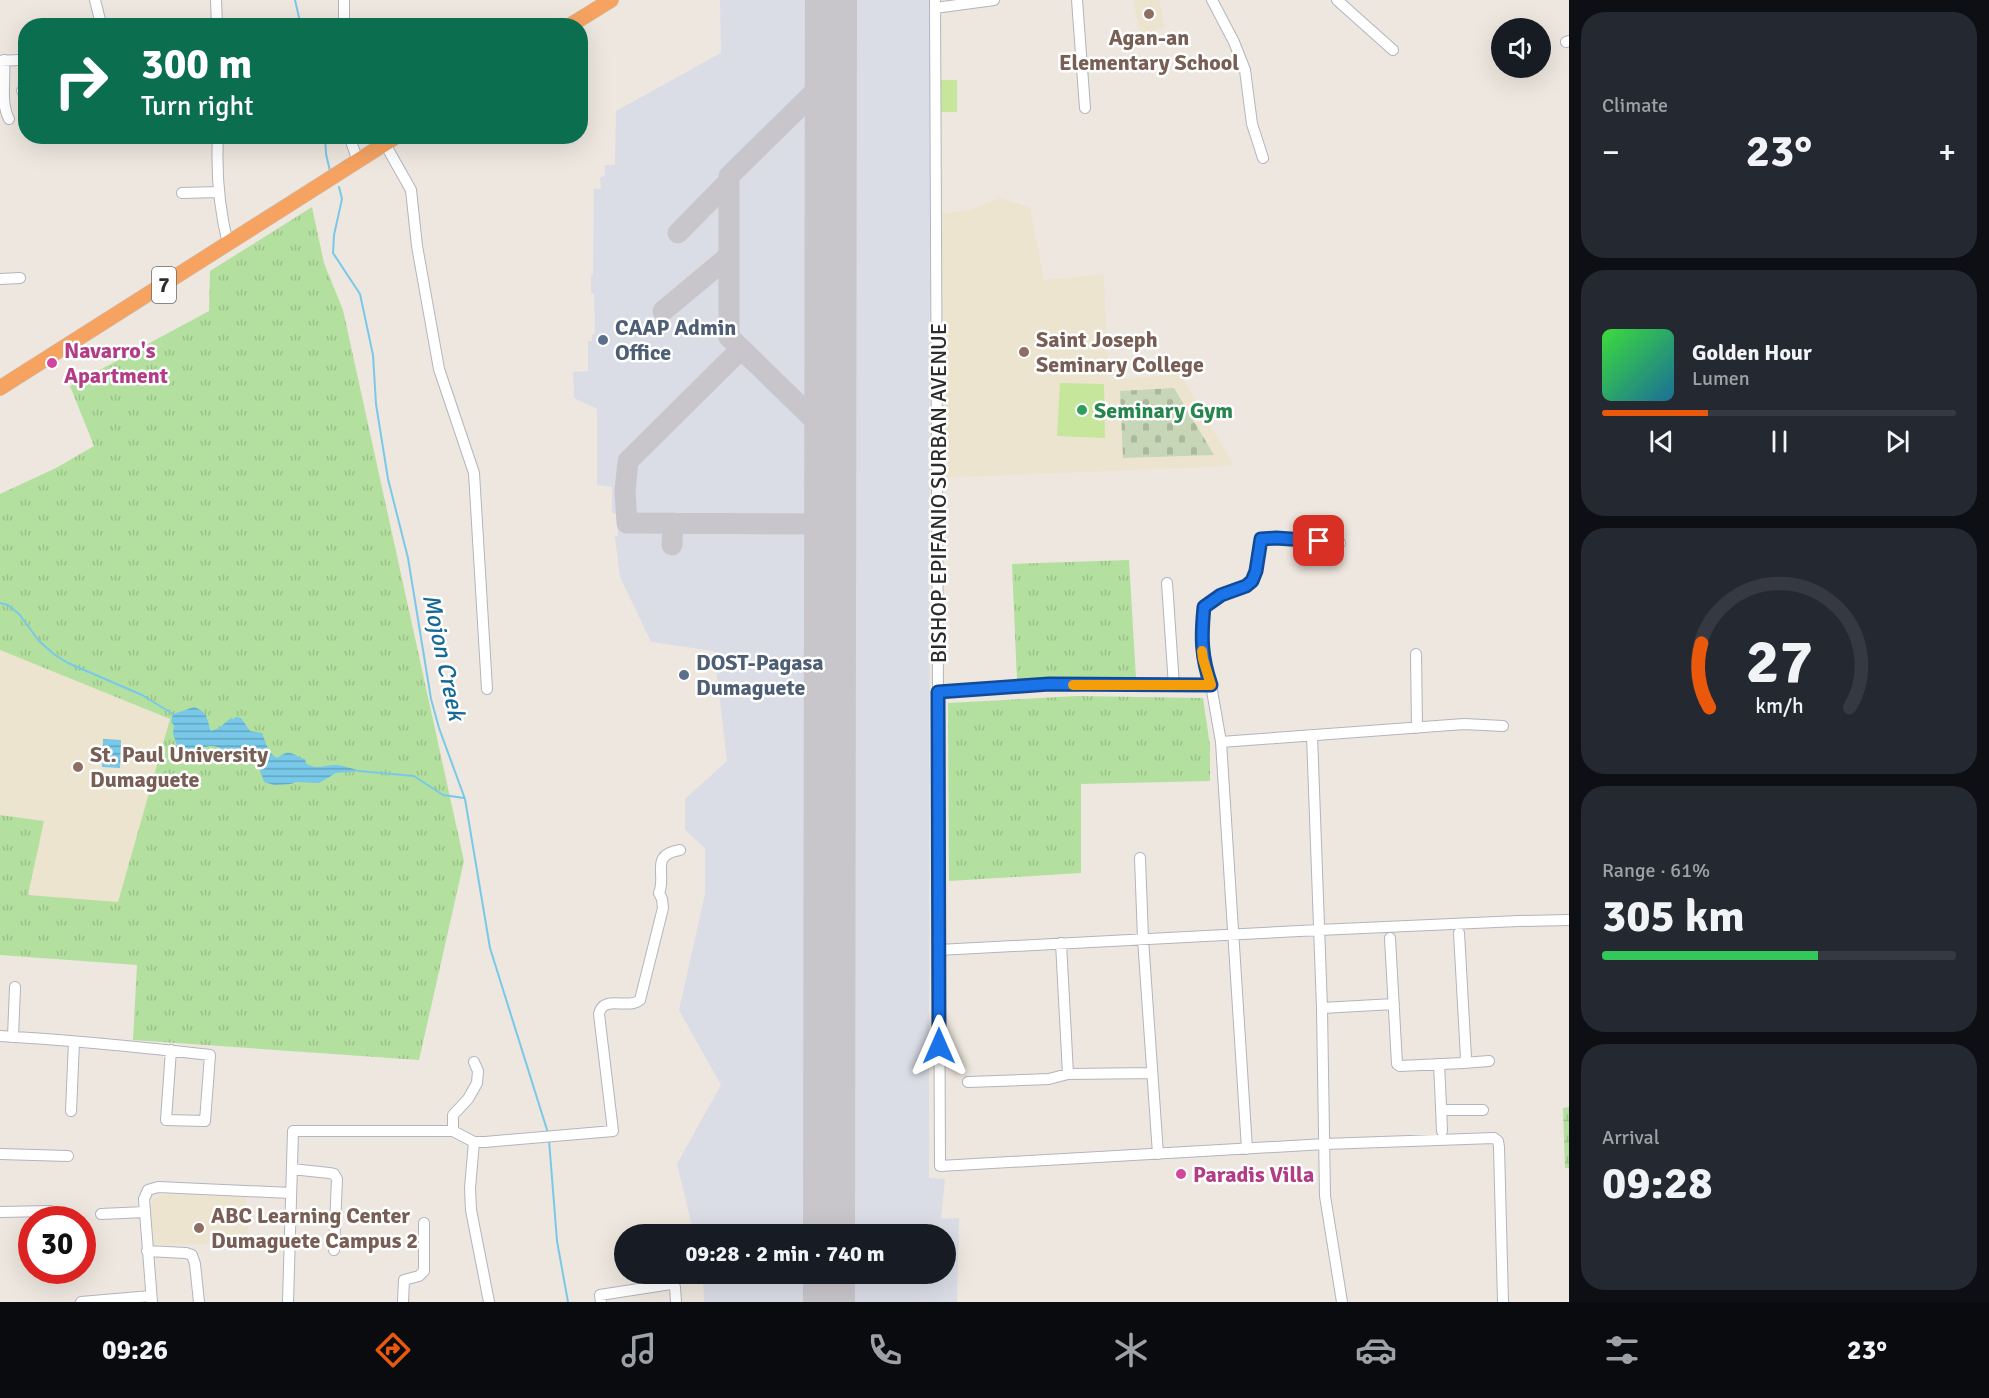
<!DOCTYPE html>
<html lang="en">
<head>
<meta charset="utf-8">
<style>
	body { margin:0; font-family:Signika,sans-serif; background:#242831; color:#f1f3f6; height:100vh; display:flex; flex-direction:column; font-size:22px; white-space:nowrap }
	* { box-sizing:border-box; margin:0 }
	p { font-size:20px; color:#9ea1a6 }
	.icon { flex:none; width:33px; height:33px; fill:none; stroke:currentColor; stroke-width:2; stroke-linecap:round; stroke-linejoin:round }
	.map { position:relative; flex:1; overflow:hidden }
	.sheet { display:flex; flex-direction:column; gap:12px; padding:12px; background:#0d0f14; width:420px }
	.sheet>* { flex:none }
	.top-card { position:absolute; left:18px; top:18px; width:570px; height:126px; border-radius:24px; box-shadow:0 6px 24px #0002; background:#0b6e4f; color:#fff; overflow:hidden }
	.buttons { position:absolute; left:1491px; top:18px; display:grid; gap:12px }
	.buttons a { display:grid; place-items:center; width:60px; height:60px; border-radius:50%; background:#171b24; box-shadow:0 6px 24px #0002; font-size:30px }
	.speed { position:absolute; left:18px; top:1206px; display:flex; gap:12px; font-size:30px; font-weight:700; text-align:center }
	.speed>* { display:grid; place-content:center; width:78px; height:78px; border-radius:50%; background:#171b24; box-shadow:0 6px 24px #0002; line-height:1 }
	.speed .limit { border:9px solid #d22; background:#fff; color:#111 }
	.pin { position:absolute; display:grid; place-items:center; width:51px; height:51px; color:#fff; margin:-26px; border-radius:12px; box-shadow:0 3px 9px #0006 }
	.me { position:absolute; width:66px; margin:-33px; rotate:0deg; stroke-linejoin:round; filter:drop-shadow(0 0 4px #0008) }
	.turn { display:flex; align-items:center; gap:21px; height:126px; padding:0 24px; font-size:27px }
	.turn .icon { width:78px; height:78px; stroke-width:2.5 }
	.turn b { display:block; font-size:42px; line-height:51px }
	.big { font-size:45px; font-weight:800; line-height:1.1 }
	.sheet .tile { flex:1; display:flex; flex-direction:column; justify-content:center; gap:9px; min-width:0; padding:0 21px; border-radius:24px; background:#242831 }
	.sheet .dial { align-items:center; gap:0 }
	.dial svg { height:156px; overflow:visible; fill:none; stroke:#363941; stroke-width:7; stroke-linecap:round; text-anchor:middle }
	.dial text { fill:#f1f3f6; stroke:none }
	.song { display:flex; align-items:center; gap:18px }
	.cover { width:72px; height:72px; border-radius:9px; background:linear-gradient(135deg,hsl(120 70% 55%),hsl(200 70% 35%)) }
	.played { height:6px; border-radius:3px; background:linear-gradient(90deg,#ea580c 30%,#363941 30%) }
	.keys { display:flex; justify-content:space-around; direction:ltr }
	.heat { display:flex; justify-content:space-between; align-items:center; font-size:33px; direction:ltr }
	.charge { height:9px; border-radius:4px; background:linear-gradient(90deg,#34c759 61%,#363941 0) }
	.trip { position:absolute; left:614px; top:1224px; width:342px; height:60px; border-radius:30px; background:#171b24; box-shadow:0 6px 24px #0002; font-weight:800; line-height:60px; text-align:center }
	.tabs { display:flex; height:96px; justify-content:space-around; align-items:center; background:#090b0e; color:#9ea1a6 }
	.tabs .icon { width:42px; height:42px }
	.tabs .active { color:#ea580c }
	.tabs b { font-size:27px; color:#f1f3f6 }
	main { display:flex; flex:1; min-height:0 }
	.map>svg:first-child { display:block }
</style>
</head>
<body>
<main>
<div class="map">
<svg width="1569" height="1302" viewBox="0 0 1569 1302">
	<defs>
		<pattern id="grass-tufts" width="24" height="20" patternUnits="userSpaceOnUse" patternTransform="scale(1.5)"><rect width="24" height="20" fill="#b4e09f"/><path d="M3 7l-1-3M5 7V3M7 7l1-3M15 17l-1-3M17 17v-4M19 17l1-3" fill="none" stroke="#9bc089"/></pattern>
		<pattern id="wetland-marsh" width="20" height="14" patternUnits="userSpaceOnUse" patternTransform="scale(1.5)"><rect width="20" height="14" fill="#b4e09f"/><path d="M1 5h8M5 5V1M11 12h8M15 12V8" fill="none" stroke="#9bc089"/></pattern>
		<pattern id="cemetery-stones" width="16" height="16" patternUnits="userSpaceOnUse" patternTransform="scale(1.5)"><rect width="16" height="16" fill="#c6d6b7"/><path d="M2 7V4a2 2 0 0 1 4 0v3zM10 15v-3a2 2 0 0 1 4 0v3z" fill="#aab89e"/></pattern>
		<pattern id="water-rules" width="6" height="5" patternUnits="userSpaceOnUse" patternTransform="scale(1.5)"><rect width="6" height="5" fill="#78c9e9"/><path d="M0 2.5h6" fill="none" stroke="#63a3bd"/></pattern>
	</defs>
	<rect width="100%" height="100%" fill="#ede7df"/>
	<path fill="#ede4d0" d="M1133,0H1159L1165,28L1140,35Z
		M1000,198L1030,207L1044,280L1104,274L1106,331L1111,380L1180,374L1234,466L940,478L939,214L969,210Z
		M0,650L170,719L118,902L27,895L44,821L0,815Z
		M166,1194L246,1197L249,1244L151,1245L150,1205L156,1197Z"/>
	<path fill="#dadce6" d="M720,0H930L929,1178L945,1179L941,1218L944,1219L959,1218L957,1302H704L703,1274H945V1234H694L677,1164L721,1085L679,1010L705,894V848L685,830V799L727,761L714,651L651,642L620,577L615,536H618V514L612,513V487L597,485V409L574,398L573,372L588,371V341H592V335L595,334L594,294L591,292V275L593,274L594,189H601L600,178L605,175V165H615L616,111L721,53Z"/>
	<path fill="url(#grass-tufts)" d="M312,207L324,263L343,310L464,861L419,1060L133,1040L137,965L0,955V815L44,821L28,895L118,902L170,719L0,650V494L56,468L94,446L70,386L209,311L210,271Z
		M1129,560L1136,678L1074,677L1017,680L1012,564Z
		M1078,696L1203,698L1210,746V781L1081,784V873L949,881L948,703Z"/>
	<path fill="url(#wetland-marsh)" d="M1569,1107V1168H1565L1563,1108Z"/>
	<path fill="url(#cemetery-stones)" d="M1174,388L1214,455L1123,458L1120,391Z"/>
	<path fill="#c6e79b" d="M941,80H957V112H940Z
		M1060,383L1104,384L1105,438L1057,436Z"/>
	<path fill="url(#water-rules)" d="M194,707C209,713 206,718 211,731L219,728L231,718L233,719L236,717L241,718L250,731L262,733L269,752L277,758C291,747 293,756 305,759L306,763C315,771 326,764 337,765C345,766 353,769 361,771L336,773L319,783L296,782L291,784L274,785L264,782C261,773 258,763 250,757C245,754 237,756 231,753C217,748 214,742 198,750L196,748L189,752L180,751L174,757H170V751L177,745L173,734L174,725L171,722L173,714Z
		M103,739L121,740L120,768L102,767Z"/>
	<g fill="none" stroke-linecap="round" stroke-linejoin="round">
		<path stroke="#78c9e9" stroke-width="2" d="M295,0L301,26
			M325,136L326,154L330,171
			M339,187L342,199L334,235L333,253L360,294L373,355L376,404L388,479L408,558L431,699L439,728L465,799L490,948L548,1133
			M0,603L8,605L19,614L39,641L55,655L68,663L142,695L173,714
			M359,771L414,776L443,795L464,798
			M549,1140L557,1241L568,1302"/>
		<path stroke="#c8c6ca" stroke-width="21" d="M678,233L729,181
			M663,311L729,256
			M741,349L628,461L625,491L627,523L830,524
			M831,436L729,337V176L831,76
			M672,545L673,523"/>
		<path stroke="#c8c6ca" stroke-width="52" d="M829,1234L831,0
			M829,1302V1274"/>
		<g stroke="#b2b5bf" stroke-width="12">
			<path id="minor" d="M95,0L100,20L99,26
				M216,0L217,26
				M935,0L940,1166L1325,1144L1494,1138L1498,1141L1499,1147L1503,1302
				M1077,0L1085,108
				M1212,0L1234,42L1245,70L1252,124L1263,158
				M1337,0L1393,50
				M935,8L994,0
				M344,26V0
				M1566,42L1569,41
				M4,60C6,79 0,102 9,119
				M0,61L19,60
				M22,91H26
				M218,136C216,173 219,208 228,244
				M349,136L358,161
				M385,144L411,190L417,246L439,369L474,473L487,689
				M182,193L219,192
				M0,279L20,278
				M1167,583L1174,686
				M1416,654L1417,728
				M938,692L1049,684L1211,685
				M1312,735L1322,1008L1325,1196L1342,1302
				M1221,742L1464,724L1503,726
				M1140,858L1143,939L1158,1154
				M1390,938L1397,1064L1400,1066L1463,1063L1466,1058L1459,933
				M1061,943L1068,1074
				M938,950L1319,930L1518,921L1569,920
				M1322,1008L1394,1004
				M0,1036C70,1040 140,1047 210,1055L205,1121L166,1120L171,1050
				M13,1037L15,987
				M1463,1063L1489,1061
				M1439,1064L1441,1106L1442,1110H1483
				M968,1082L1049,1079L1068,1074L1152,1073
				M1441,1106L1442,1131
				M71,1111L74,1042
				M453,1131V1115L468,1099L477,1083L478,1071L474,1062
				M474,1142L470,1188L471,1210L489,1302
				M1247,1149L1221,742L1211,685L1203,659L1201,630L1204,607L1221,595L1246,586L1252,581L1256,571L1261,539L1276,538L1340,543
				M0,1154L68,1156
				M292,1169L329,1173L334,1174L337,1179L334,1250
				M0,1212L51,1211
				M101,1214L145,1212
				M147,1251L186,1253L192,1255L195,1264L199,1302
				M81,1302L151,1296
				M152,1302L144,1199L148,1190L158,1187L291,1193
				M288,1302L293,1131H453L474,1142H485L613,1131L599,1014C603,994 628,1010 640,1000L663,908L662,899L659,893C667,874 649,855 680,850
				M403,1302L404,1280L419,1276L424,1271V1223
				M601,1302L600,1295L671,1284L675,1287L676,1302"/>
		</g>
		<g stroke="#c8c8c8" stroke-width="16">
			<path id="highway" d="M569,26L611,0
				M0,388L397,136"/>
		</g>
		<use href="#minor" stroke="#fff" stroke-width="10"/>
		<use href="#highway" stroke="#f6a361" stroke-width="15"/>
	</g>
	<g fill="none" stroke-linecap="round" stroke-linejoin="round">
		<g stroke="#114b97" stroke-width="15">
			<path id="route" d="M939,1046L938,692L1049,684L1211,685C1201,656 1201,637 1204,607L1221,595L1246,586L1252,581L1256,571L1261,539L1276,538L1319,541"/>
		</g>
		<use href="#route" stroke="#1a73e8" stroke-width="10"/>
		<path stroke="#f59e0b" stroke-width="10" d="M1073,685H1211L1203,659L1202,651"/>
	</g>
	<g fill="#8d6e63" stroke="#fff" stroke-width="2">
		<circle cx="1149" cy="14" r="6"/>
		<circle cx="1024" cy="352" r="6"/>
		<circle cx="78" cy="767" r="6"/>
		<circle cx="199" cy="1228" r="6"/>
	</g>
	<g fill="#5c6f8a" stroke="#fff" stroke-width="2">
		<circle cx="603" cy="340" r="6"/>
		<circle cx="684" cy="675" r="6"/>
	</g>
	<g fill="#d1479c" stroke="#fff" stroke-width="2">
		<circle cx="52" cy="363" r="6"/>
		<circle cx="1181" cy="1174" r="6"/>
	</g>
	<circle fill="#2e9e5b" stroke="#fff" stroke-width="2" cx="1082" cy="410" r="6"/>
	<g text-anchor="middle" stroke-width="5" stroke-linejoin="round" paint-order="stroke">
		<rect fill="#fff" stroke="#6b6b6b" stroke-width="1.5" x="152" y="267" width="24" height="36" rx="4.5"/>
		<g font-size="21" font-weight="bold" fill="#2c2c2c">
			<text x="164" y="292">7</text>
		</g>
		<g font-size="22" font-weight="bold" fill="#785e54" stroke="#fff" text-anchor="start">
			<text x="1149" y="45" text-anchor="middle">Agan-an<tspan x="1149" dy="25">Elementary School</tspan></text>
			<text x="1036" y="347">Saint Joseph<tspan x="1036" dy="25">Seminary College</tspan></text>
			<text x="90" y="762">St. Paul University<tspan x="90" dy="25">Dumaguete</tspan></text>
			<text x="211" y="1223">ABC Learning Center<tspan x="211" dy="25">Dumaguete Campus 2</tspan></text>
		</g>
		<g font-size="22" font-weight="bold" fill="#4e5e75" stroke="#fff" text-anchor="start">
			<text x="615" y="335">CAAP Admin<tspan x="615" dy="25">Office</tspan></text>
			<text x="696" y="670">DOST-Pagasa<tspan x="696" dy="25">Dumaguete</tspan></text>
		</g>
		<g font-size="22" font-weight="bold" fill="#b23c85" stroke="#fff" text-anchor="start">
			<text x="64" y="358">Navarro's<tspan x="64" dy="25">Apartment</tspan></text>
			<text x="1193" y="1182">Paradis Villa</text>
		</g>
		<g font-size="22" font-weight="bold" fill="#27864d" stroke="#fff" text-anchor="start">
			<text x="1094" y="418">Seminary Gym</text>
		</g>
		<g font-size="22" fill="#2c2c2c" stroke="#fff">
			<text transform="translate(938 493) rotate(-90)" y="8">BISHOP EPIFANIO SURBAN AVENUE</text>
		</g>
		<g font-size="24" font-style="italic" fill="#156997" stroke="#fff">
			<text transform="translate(444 657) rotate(78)" y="8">Mojon Creek</text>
		</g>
	</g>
</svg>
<div class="buttons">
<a><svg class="icon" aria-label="sound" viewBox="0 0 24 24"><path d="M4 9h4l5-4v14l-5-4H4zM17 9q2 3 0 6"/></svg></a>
</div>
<div class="speed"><div class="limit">30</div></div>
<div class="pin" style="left:1319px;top:541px;background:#d93025"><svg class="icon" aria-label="arrive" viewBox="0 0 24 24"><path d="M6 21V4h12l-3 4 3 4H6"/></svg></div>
<svg class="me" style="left:939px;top:1046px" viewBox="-20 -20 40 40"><path d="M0-17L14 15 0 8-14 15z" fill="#1a73e8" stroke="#fff" stroke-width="4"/></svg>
<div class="trip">09:28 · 2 min · 740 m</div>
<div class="top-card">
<div class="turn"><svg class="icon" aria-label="right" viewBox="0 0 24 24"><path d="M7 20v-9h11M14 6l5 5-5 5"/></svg><div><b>300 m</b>Turn right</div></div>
</div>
</div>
<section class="sheet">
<div class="tile"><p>Climate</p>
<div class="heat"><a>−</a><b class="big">23°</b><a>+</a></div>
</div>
<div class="tile">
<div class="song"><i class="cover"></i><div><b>Golden Hour</b><p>Lumen</p></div></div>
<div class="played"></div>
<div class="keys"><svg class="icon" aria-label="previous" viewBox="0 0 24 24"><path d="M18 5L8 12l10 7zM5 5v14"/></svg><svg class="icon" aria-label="pause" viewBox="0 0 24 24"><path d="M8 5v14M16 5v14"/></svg><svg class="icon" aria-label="next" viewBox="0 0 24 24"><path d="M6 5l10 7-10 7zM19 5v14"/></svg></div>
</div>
<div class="tile dial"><svg viewBox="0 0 100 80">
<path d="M14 69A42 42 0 1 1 86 69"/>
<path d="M14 69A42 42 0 0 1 10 36" stroke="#ea580c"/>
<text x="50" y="56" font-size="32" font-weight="700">27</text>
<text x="50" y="72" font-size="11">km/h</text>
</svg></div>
<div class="tile"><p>Range · 61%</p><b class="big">305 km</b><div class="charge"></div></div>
<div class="tile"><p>Arrival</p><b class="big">09:28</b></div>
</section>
</main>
<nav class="tabs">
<b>09:26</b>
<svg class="icon active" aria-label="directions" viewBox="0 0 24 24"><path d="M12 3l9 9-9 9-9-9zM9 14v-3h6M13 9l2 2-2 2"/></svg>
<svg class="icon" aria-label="music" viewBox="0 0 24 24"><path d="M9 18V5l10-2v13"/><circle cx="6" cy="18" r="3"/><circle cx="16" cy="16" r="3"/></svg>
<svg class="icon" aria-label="phone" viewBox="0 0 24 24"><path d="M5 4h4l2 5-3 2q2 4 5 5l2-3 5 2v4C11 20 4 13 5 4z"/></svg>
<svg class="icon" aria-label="climate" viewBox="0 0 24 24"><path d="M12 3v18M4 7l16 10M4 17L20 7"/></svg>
<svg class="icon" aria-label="car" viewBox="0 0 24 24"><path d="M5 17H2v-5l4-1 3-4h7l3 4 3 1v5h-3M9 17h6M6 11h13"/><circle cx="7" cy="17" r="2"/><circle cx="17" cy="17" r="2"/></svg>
<svg class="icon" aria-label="filters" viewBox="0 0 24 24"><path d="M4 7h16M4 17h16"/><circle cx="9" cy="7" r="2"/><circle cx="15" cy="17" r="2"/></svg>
<b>23°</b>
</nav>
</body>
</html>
